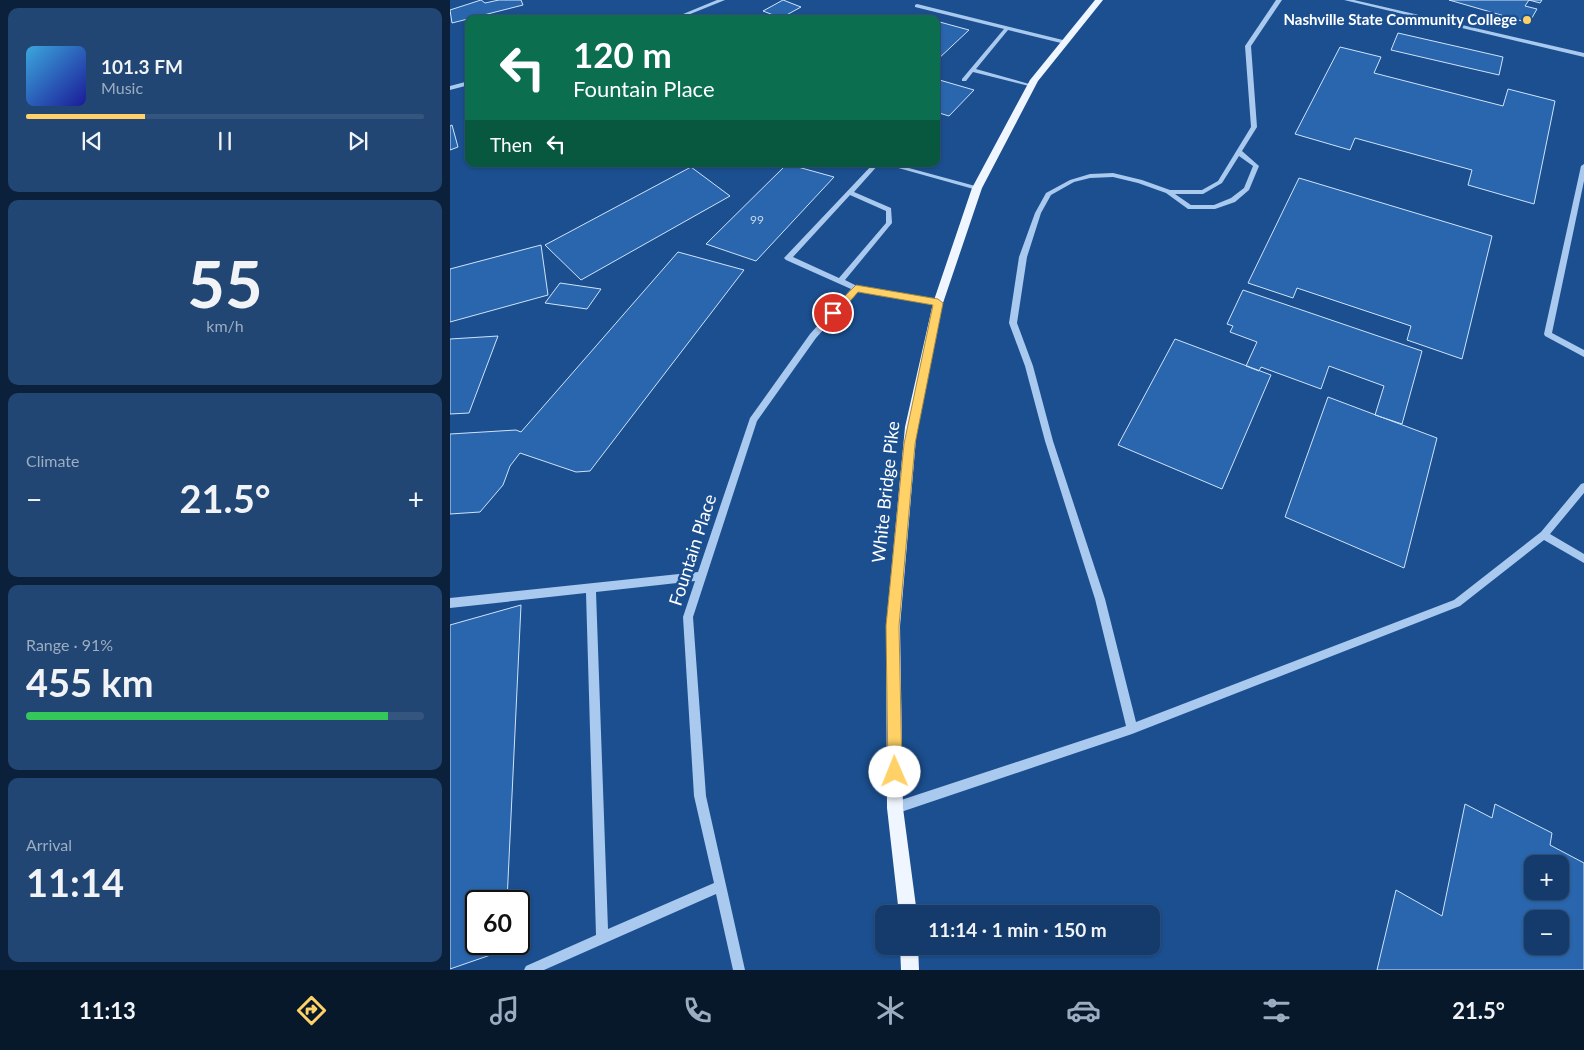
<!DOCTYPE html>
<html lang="en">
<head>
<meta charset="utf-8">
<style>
	body { margin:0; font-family:Lato,sans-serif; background:#214673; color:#f1f3f6; height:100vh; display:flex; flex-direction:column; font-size:19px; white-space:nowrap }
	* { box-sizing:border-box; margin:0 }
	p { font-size:16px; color:#9dadc1 }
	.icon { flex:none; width:28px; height:28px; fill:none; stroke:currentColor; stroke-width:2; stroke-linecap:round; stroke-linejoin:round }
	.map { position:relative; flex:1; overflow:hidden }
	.sheet { display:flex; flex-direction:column; gap:8px; padding:8px; background:#0b203b; width:450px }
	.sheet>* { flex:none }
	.banner { position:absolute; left:15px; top:15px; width:475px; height:152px; border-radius:10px; box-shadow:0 1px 4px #0004,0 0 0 1px #33557e; background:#0b6e4f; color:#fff; overflow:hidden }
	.fabs { position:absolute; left:1074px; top:855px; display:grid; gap:10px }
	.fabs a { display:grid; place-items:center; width:45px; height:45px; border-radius:10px; background:#143b6b; box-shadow:0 1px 4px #0004,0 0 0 1px #33557e; font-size:25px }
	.speed { position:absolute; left:15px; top:890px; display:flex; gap:10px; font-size:25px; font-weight:700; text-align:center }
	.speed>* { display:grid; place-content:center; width:65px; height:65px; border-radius:50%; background:#143b6b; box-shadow:0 1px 4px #0004,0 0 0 1px #33557e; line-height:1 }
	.speed .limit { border:2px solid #111; border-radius:8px; background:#fff; color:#111 }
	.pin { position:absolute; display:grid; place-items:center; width:42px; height:42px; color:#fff; margin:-21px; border:2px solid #fff; border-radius:50%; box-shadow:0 1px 5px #0007 }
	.me { position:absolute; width:55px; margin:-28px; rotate:359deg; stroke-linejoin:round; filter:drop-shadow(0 0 4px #0008) }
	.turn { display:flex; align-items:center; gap:18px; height:105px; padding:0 25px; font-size:22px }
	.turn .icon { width:65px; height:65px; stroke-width:2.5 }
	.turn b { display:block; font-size:35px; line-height:42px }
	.then { display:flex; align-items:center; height:48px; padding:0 25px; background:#0003; gap:10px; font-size:19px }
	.big { font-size:38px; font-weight:700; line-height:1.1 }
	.sheet .widget { flex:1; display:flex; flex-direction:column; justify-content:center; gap:8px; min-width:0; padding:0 18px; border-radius:10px; background:#214673 }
	.sheet .dial { align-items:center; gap:0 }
	.dial b { font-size:65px; line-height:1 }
	.song { display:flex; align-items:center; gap:15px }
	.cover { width:60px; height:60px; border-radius:8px; background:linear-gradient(135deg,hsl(200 70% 55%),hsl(240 70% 35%)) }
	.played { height:5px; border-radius:2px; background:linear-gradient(90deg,#ffd166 30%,#33557e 30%) }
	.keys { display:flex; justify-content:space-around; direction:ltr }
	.heat { display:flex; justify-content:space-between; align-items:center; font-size:28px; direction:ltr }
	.charge { height:8px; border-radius:4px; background:linear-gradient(90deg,#34c759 91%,#33557e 0) }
	.trip { position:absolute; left:425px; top:905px; width:285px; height:50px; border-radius:10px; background:#143b6b; box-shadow:0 1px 4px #0004,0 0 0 1px #33557e; font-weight:700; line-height:50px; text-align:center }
	.tab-bar { display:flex; height:80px; justify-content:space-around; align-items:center; background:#08182b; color:#9dadc1 }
	.tab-bar .icon { width:35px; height:35px }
	.tab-bar .current { color:#ffd166 }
	.tab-bar b { font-size:22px; color:#f1f3f6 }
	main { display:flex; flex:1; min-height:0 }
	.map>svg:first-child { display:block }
</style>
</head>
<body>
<main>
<section class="sheet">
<div class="widget">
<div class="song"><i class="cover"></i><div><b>101.3 FM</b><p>Music</p></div></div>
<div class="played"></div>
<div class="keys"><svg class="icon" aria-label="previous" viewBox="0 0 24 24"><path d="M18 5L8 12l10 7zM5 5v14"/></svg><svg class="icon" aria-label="pause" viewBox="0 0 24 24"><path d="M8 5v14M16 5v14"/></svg><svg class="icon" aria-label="next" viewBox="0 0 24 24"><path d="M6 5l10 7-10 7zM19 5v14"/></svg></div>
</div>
<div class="widget dial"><b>55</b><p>km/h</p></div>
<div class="widget"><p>Climate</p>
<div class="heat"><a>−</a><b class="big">21.5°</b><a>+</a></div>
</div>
<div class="widget"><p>Range · 91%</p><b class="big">455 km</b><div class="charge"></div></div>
<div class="widget"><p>Arrival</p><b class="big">11:14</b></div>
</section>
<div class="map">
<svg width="1134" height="970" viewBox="0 0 1134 970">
	<rect width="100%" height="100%" fill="#1b4f8f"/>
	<path fill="#2a66ad" stroke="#cfe3fa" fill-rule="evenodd" d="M31,0L35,3L49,0H71L73,5L2,23L0,10Z
		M333,0L351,7L331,18L313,11Z
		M999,0H1092L1090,3L1079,0L1075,6L1087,9L1079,23Z
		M486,21L519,30L486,61Z
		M948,33L1053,57L1049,75L941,50Z
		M890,47L931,57L924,73L1053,106L1058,89L1105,101L1084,204L1018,185L1022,170L905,138L900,150L845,134Z
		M486,79L524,90L499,116L486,112Z
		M2,125L8,147L0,150V126Z
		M337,164L384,177L306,261L256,244Z
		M241,167L280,196L131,280L95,245Z
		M849,178L1042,236L1012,359L957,340L961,326L847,288L843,298L798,283Z
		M91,245L98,295L0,322V269Z
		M228,252L294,270L140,471L126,472L70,453L60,466L53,485L30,512L0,514V434L66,430L71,432Z
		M110,283L151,289L137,309L95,303Z
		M793,290L972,351L952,424L925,415L934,386L879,366L871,389L811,367L809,371L796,366L807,342L780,332L783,326L777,324Z
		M48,336L19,413L0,414V339Z
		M725,339L821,375L772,489L668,445Z
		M878,397L987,438L954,568L835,517Z
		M71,605L57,901H26V944H55V950L0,969V625Z
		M1015,804L1042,818L1045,804L1102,833L1100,845L1134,863V970H927L946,890L992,916ZM1082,864H1110V891H1082ZM1082,919H1110V946H1082Z"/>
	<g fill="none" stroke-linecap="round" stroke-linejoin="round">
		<path fill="#a9c9ee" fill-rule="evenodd" d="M267,0H275L228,19H221Z
			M826,0H832L801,46L807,127L792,151L809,166L799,190L785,202L765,209H738L716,193L688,183L663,177L640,178L624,182L601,195L591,213L577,257L567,323L583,366L603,441L655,599L686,722L1004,600L1091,532L1131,484L1134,483V493L1100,534L1134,554V563L1094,540L1010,606L682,734L445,814L441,812L439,808L441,804L445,802L676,726L645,599L595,441L575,366L559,323L569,257L585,213L596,193L620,180L640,174L663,173L692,180L720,190H752L768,181L801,127L795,46ZM789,156L803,166L794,188L781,198L764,205H741L725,194H753L772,183Z
			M894,0H904L1134,53V57Z
			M467,4L617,41L618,42L615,44L558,30L526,69L583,85V87L523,72L516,81H512V79L554,29L465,7V5Z
			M19,81V85L0,90V86Z
			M488,116L491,118L486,122V117Z
			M423,164H429L404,192L441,208L442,223L395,280L407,286L488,300L492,303L488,306L408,291L366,338L307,421L243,617L256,796L295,970H283L266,894L94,970H74L76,966L146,935L136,593L0,608V598L248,572L300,418L360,334L401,289L336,260L334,258ZM400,195L436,211V223L389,278L343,257ZM245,581L233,617L244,796L264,883L158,929L146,592Z
			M434,164H444L529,187L530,188L527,190Z
			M1134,164V181L1102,333L1134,350V357L1095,336L1094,334L1131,166Z"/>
		<path fill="#f0f6ff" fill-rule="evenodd" d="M645,0H653L588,81L532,188L493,303L467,427L450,626L453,808L467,914H449L437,808L436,626L455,427L483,303L522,188L580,80Z
			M450,946H468L469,970H451Z"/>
	</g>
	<path fill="#ffd166" stroke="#a68842" d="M406,285L488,299L493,303L465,444L449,626L452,772L450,777L445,779L440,777L438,772L436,626L454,444L483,305L408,292L387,316H380V311Z"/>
	<circle fill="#ffd166" stroke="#1b4f8f" stroke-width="2" cx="1077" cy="20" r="5"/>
	<g text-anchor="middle" stroke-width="5" stroke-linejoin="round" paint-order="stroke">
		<g font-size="12" fill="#cad9ea">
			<text x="307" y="224">99</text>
		</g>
		<g font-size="15" font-weight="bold" fill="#fff" stroke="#1b4f8f" text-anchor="end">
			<text x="1067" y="25">Nashville State Community College</text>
		</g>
		<g font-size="18" fill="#fff" stroke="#1b4f8f">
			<text transform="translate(436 492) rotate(-84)" y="6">White Bridge Pike</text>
			<text transform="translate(243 550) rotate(-72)" y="6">Fountain Place</text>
		</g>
	</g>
</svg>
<div class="fabs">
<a>+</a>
<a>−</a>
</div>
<div class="speed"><div class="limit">60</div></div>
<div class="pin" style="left:383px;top:313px;background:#d93025"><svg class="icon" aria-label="arrive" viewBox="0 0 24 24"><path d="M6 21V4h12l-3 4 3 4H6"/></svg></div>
<svg class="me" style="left:445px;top:772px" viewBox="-20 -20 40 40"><circle r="19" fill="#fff"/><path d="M0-13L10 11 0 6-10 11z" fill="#ffd166"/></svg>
<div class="trip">11:14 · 1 min · 150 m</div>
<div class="banner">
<div class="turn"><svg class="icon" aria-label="left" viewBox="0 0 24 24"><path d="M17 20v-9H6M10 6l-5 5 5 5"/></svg><div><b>120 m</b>Fountain Place</div></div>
<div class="then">Then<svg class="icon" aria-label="left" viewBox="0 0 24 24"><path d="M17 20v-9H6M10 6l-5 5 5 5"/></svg></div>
</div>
</div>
</main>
<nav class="tab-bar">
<b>11:13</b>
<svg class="icon current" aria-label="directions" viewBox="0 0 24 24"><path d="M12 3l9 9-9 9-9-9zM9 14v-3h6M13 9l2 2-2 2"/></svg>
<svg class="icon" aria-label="music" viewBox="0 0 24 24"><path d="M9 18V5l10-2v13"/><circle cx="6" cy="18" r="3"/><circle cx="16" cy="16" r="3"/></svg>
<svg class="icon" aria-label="phone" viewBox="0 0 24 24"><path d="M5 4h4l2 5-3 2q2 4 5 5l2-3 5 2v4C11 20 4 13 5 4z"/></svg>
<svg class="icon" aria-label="climate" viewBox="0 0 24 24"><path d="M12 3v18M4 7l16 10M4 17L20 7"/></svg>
<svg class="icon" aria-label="car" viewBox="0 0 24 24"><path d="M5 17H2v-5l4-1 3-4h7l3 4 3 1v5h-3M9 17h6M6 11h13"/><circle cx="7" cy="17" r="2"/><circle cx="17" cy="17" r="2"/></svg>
<svg class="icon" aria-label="filters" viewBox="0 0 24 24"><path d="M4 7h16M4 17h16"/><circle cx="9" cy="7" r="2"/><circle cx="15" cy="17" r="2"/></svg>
<b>21.5°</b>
</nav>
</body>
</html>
